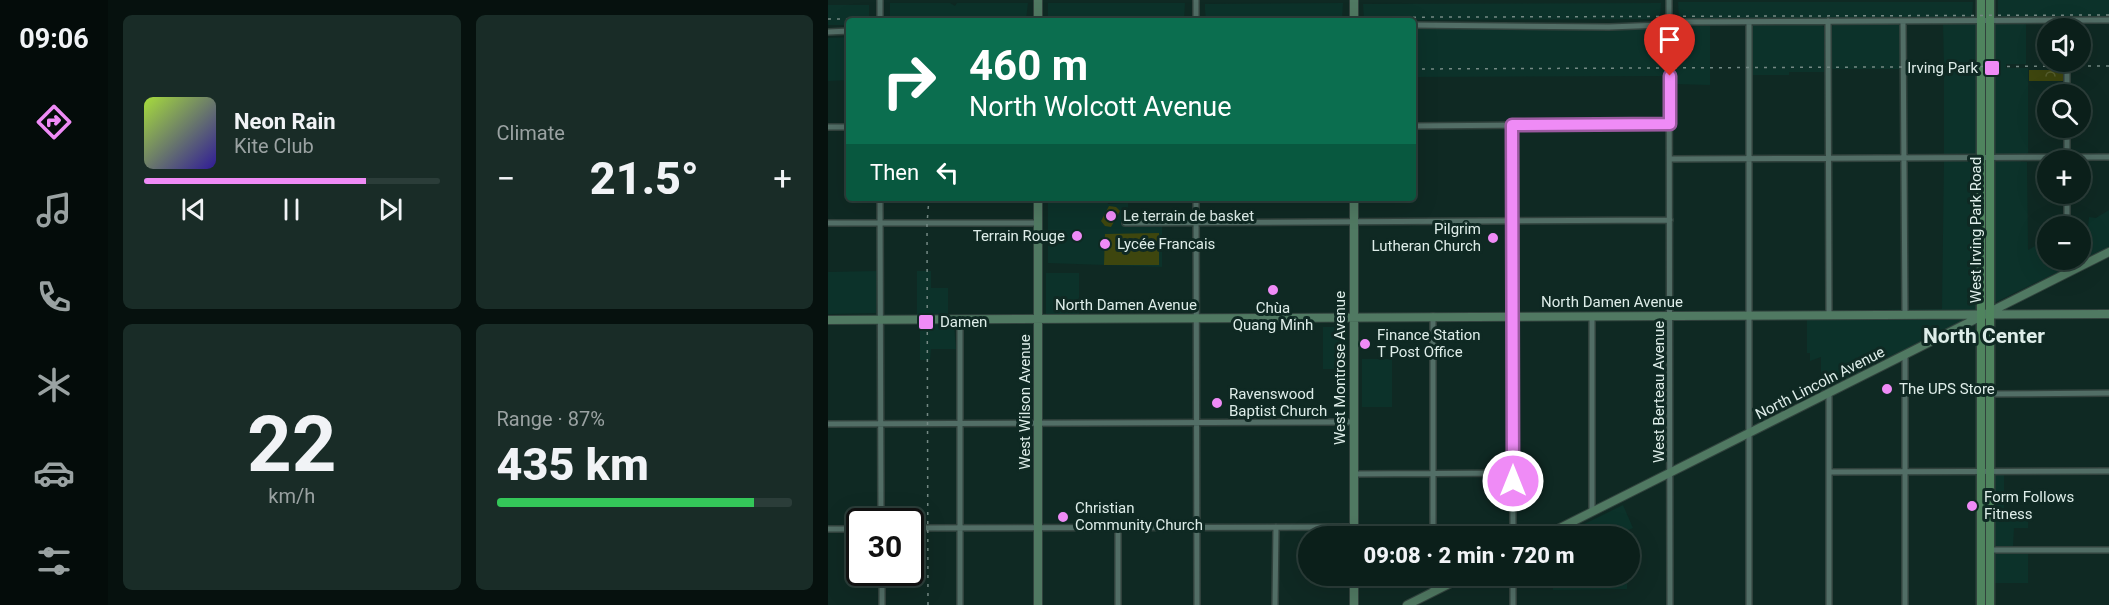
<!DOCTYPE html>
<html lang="en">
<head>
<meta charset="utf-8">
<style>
	body { margin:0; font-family:Roboto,sans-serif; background:#192c27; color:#f1f3f6; height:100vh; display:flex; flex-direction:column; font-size:22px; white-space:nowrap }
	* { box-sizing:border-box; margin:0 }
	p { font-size:20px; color:#9aa2a2 }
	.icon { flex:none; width:33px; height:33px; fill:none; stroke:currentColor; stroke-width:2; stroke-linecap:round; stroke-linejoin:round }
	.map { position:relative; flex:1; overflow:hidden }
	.details { display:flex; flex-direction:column; gap:15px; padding:15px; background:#06110e; width:720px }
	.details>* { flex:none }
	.hud { position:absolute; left:18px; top:18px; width:570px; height:183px; border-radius:6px; box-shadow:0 6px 24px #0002,0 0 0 2px #2b3d39; background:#0b6e4f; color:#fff; overflow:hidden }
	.fabs { position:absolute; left:1209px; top:18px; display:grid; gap:12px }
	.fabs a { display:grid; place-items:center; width:54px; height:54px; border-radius:50%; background:#0b1f1a; box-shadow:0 6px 24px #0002,0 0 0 2px #2b3d39; font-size:30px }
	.speed { position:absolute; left:18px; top:508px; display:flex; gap:12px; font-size:30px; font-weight:700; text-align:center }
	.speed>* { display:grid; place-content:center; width:78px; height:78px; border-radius:50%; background:#0b1f1a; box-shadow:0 6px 24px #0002,0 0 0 2px #2b3d39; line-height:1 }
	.speed .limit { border:3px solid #111; border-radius:9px; background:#fff; color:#111 }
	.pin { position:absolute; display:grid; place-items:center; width:51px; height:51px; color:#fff; margin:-62px -26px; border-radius:50% 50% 50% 0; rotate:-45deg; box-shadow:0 0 6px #0007 }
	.pin .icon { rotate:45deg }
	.me { position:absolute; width:66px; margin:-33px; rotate:0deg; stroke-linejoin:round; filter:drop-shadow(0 0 4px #0008) }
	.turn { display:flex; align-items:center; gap:21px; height:126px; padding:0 24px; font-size:27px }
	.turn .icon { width:78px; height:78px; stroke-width:2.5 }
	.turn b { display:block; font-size:42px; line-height:51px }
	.then { display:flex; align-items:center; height:57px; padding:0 24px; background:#0003; gap:12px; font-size:22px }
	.big { font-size:45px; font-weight:800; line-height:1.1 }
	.details .tile { flex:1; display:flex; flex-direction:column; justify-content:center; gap:9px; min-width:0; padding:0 21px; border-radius:9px; background:#192c27 }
	.details .dial { align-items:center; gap:0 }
	.dial b { font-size:78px; line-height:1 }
	.song { display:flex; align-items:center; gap:18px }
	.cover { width:72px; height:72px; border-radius:9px; background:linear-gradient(135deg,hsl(80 70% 55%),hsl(250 70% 35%)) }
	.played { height:6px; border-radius:3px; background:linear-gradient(90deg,#ef8bf6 75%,#2b3d39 75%) }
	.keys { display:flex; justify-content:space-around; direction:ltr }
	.heat { display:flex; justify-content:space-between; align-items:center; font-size:33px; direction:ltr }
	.charge { height:9px; border-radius:4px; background:linear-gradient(90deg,#34c759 87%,#2b3d39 0) }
	.details .tiles { flex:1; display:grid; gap:15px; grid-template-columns:repeat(2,1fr) }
	.trip { position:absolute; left:470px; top:526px; width:342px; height:60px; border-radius:30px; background:#0b1f1a; box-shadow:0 6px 24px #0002,0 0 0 2px #2b3d39; font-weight:800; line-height:60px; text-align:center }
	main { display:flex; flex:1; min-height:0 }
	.menu { display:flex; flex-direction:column; width:108px; justify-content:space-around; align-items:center; background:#040c0a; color:#9aa2a2 }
	.menu .icon { width:42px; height:42px }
	.menu .selected { color:#ef8bf6 }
	.menu b { font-size:27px; color:#f1f3f6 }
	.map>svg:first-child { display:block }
</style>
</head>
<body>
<main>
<nav class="menu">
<b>09:06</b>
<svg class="icon selected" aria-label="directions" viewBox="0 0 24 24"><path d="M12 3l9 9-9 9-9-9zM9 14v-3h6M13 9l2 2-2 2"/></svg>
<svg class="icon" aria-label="music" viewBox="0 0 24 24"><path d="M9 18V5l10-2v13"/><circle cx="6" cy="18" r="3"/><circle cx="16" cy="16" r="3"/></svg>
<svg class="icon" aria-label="phone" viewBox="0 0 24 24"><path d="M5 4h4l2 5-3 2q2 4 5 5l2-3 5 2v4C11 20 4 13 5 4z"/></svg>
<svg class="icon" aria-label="climate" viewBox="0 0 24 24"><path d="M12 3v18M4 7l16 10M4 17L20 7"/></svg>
<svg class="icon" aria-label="car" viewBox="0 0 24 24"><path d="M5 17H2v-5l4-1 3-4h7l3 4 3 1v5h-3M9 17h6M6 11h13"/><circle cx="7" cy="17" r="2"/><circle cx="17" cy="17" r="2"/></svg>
<svg class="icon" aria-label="filters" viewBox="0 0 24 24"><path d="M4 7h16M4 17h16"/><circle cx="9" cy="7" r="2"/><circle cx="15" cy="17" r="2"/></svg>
</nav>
<section class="details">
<div class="tiles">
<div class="tile">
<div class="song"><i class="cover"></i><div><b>Neon Rain</b><p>Kite Club</p></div></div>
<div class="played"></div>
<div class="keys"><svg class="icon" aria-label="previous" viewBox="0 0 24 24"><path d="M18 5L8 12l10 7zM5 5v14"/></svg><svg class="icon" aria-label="pause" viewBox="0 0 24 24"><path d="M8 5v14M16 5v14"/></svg><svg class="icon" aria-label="next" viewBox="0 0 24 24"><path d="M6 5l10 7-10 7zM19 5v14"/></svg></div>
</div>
<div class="tile"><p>Climate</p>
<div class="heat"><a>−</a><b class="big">21.5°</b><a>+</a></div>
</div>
<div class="tile dial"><b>22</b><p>km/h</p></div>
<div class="tile"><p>Range · 87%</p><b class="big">435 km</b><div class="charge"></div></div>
</div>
</section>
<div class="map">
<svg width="1281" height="605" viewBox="0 0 1281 605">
	<defs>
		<pattern id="park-crowns" width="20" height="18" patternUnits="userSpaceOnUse" patternTransform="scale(1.5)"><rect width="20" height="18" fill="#3e460e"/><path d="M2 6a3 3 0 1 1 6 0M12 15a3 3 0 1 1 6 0" fill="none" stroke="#596131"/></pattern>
	</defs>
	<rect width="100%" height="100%" fill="#0f2923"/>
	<path fill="#0c322a" d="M1170,0H1281V18H1170Z
		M850,2H1145L1144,18L851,19Z
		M62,3H122L127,6L129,3H200L199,11L198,21H62Z
		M220,3H357L356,21H220Z
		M515,3L514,20L378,21L377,10V4Z
		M833,3L832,19L536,20L535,4Z
		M0,5H41V21H21V25H0Z
		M1115,23H1148V155L1116,154V72H1086V66H1116Z
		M1167,23H1198V64H1178V68H1200V154L1169,155L1166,153Z
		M882,24V85L846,84V26Z
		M992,24L996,27V72H961V75H924V28L925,25Z
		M1007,24H1072V69H1003V27Z
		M834,26L838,76L585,77V27L685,29H797Z
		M21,37V80L0,81V38Z
		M1174,160L1199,162L1200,250L1209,245H1219L1220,260H1234V270L1166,303L1165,163Z
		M1116,161L1147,160L1150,165L1149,309L1130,324L993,393V357L982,361V353H979V311L1114,309Z
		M220,198H279L280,204L300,203V225H334V267L220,263Z
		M1281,210V247L1243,266V260H1252L1253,227H1260L1261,217L1268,218Z
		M49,271L48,313L0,314V272Z
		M89,271H103V288H120V314L89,315Z
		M218,273H251V314H218Z
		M92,325H126L128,349H103L102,360H92Z
		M495,327H518L517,369H495Z
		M534,359H564V407H534Z
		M1167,475H1176V513H1200V528H1186L1185,546H1167Z
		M795,505L805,528L798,531V537H730Z
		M1200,553V583H1167V554Z
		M707,576H799V589L725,590V582L709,581Z"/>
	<path fill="#3e460e" d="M281,206L288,207L292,211L283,227L277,226L273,221Z
		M331,233V265H276L277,234Z"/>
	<path fill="url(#park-crowns)" d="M1201,70H1235V81H1201Z"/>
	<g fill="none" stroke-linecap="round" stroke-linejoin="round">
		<g stroke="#31423d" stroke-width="8">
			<path id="street" d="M52,0V21
				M841,0L842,605
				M368,21V0
				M1000,21L1001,315
				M1075,21L1077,314
				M585,25L781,27L834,25L849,22L1281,20
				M0,32L21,31
				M1239,94V62
				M684,125L685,537
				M585,126L842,124
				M0,127H21
				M842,159L1281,157
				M1239,160V128
				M52,198L53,522
				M368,198L369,605
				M0,223H210
				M297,223L842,220
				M1239,226V194
				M1239,273V260
				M1162,394L1281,393
				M0,424L526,422
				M1001,472L1281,471
				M526,474L685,473
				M764,512V316
				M82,528L526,527
				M0,529H32
				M605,537V316
				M1162,550H1281
				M54,573V605
				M685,576V605
				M605,592V576
				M132,605V319
				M290,605V527
				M447,605L448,527
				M921,605V22
				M1001,605V393
				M1077,605V355"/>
		</g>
		<g stroke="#31423d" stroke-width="10">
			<path id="secondary" d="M210,0V21
				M526,21V0
				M210,198V605
				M526,198V537
				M0,320L1281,314
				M714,537L1281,252
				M526,576V605
				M579,605L637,576"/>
		</g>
		<g stroke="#31423d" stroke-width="11">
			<path id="primary" d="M1153,0V605
				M1162,0V605"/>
		</g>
		<use href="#street" stroke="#526e66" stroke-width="5"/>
		<use href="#secondary" stroke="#507962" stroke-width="8"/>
		<use href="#primary" stroke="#4f845e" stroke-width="8"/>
		<path stroke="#748984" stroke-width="1.5" stroke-dasharray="3 6" stroke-linecap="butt" d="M0,19L1281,15
			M585,69L1281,66
			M100,605L99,224L101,198"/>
	</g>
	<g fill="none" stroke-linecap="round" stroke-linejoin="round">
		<g stroke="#9b5aa0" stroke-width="15">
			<path id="route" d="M685,481L684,125L842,124V76"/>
		</g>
		<use href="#route" stroke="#ef8bf6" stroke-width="10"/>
	</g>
	<g fill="#ef8bf6" stroke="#0f2923" stroke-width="2">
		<rect x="1156" y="60" width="16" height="16" rx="3"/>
		<circle cx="283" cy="216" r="6"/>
		<circle cx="249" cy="236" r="6"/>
		<circle cx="665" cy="238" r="6"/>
		<circle cx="277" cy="244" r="6"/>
		<circle cx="445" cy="290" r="6"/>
		<rect x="90" y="314" width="16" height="16" rx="3"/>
		<circle cx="537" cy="344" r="6"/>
		<circle cx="1059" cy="389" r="6"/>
		<circle cx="389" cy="403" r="6"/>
		<circle cx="1144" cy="506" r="6"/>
		<circle cx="235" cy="517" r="6"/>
	</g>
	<g text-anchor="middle" stroke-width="6" stroke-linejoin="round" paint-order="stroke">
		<g font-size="15" fill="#deede9" stroke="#0f2923" text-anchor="start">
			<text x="1150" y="73" text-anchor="end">Irving Park</text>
			<text x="295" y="221">Le terrain de basket</text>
			<text x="653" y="234" text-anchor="end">Pilgrim<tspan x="653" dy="17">Lutheran Church</tspan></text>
			<text x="237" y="241" text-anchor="end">Terrain Rouge</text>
			<text x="289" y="249">Lycée Francais</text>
			<text x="445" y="313" text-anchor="middle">Chùa<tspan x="445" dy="17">Quang Minh</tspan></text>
			<text x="112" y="327">Damen</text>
			<text x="549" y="340">Finance Station<tspan x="549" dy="17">T Post Office</tspan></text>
			<text x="1071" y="394">The UPS Store</text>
			<text x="401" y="399">Ravenswood<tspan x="401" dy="17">Baptist Church</tspan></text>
			<text x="1156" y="502">Form Follows<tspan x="1156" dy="17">Fitness</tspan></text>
			<text x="247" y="513">Christian<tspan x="247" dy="17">Community Church</tspan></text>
		</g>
		<g font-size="15" fill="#deede9" stroke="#0f2923">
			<text transform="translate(1148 230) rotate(-90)" y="5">West Irving Park Road</text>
			<text x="784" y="307">North Damen Avenue</text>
			<text x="298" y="310">North Damen Avenue</text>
			<text transform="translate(512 368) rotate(-90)" y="5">West Montrose Avenue</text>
			<text transform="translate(992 383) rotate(-27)" y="5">North Lincoln Avenue</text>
			<text transform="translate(831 392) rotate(-90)" y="5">West Berteau Avenue</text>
			<text transform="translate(197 402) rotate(-90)" y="5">West Wilson Avenue</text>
		</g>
		<g font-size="21" font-weight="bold" fill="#deede9" stroke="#0f2923">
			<text x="1156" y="343">North Center</text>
		</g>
	</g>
</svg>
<div class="fabs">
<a><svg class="icon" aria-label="sound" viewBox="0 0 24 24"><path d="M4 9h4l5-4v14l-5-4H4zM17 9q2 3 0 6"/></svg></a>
<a><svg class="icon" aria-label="search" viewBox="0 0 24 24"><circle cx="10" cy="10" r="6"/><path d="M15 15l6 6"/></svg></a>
<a>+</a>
<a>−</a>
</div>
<div class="speed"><div class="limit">30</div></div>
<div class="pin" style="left:842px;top:76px;background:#d93025"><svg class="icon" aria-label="arrive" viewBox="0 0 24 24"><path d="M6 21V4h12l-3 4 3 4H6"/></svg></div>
<svg class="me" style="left:685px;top:481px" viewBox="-20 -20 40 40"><circle r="17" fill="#ef8bf6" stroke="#fff" stroke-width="3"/><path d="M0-11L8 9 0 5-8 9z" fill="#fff"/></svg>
<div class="trip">09:08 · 2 min · 720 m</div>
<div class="hud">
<div class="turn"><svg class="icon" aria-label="right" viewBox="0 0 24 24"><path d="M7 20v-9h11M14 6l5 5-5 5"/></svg><div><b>460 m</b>North Wolcott Avenue</div></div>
<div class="then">Then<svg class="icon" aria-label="left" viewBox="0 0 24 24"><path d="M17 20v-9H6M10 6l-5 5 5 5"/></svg></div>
</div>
</div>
</main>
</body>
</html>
